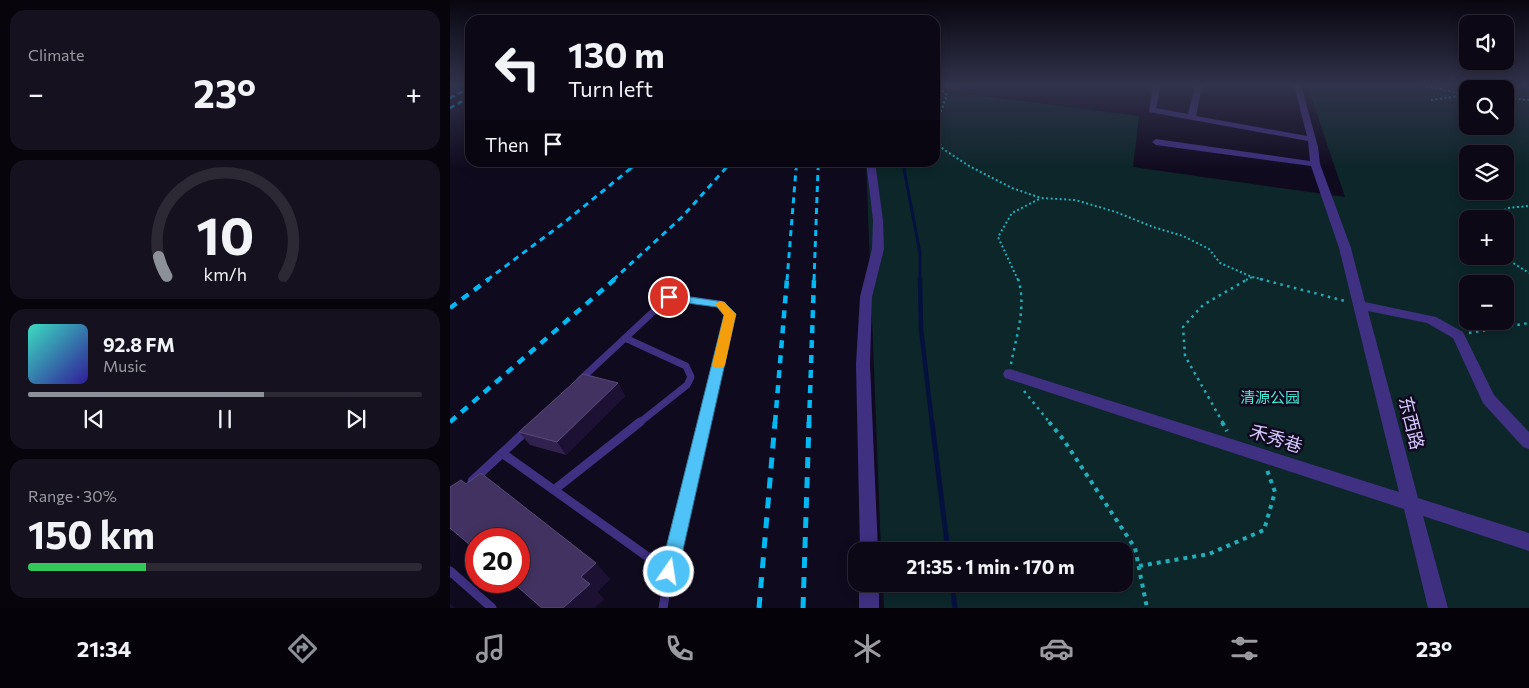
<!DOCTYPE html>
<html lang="en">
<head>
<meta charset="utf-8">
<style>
	body { margin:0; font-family:Commissioner,"Noto Sans SC",sans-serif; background:#15111f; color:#f1f3f6; height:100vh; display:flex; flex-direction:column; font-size:19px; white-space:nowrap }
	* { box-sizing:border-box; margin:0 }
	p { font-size:16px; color:#9a9aa1 }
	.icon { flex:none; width:28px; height:28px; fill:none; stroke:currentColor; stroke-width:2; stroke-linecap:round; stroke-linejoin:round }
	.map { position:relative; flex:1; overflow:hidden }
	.sheet { display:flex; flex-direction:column; gap:10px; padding:10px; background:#07040c; width:450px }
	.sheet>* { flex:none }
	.guide { position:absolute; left:15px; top:15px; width:475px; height:152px; border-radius:15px; box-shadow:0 2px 12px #0003,0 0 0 1px #2c2935; background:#0c0816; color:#f1f3f6; overflow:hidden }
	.fabs { position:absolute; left:1009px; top:15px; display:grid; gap:10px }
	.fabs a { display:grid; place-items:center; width:55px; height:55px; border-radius:10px; background:#0c0816; box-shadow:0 2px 12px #0003,0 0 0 1px #2c2935; font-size:25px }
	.speed { position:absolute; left:15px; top:528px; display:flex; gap:10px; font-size:25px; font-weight:700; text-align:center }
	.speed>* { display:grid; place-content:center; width:65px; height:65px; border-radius:50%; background:#0c0816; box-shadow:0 2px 12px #0003,0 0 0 1px #2c2935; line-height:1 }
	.speed .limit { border:8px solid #d22; background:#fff; color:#111 }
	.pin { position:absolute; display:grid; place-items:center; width:42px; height:42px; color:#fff; margin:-21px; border:2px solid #fff; border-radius:50%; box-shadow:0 1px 5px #0007 }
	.me { position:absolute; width:55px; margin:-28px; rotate:13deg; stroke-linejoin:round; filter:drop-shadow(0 0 4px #0008) }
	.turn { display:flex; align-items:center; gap:18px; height:105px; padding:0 20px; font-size:22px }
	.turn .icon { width:65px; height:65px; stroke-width:2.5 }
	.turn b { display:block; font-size:35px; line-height:42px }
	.then { display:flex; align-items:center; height:48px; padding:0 20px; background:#0003; gap:10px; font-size:19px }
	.big { font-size:38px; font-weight:700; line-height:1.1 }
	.sheet .tile { flex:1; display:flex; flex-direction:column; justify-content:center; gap:8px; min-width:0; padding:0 18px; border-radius:15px; background:#15111f }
	.sheet .dial { align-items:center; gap:0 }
	.dial svg { height:130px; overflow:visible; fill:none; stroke:#2c2935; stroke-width:7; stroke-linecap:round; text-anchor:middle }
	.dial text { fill:#f1f3f6; stroke:none }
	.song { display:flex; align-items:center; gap:15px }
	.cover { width:60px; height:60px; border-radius:8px; background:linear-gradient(135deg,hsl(170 70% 55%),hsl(250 70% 35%)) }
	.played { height:5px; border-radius:2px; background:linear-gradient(90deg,#8c9099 60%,#2c2935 60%) }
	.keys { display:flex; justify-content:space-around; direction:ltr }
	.heat { display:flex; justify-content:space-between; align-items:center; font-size:28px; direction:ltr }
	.charge { height:8px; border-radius:4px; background:linear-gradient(90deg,#34c759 30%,#2c2935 0) }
	.trip { position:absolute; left:398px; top:542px; width:285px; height:50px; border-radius:15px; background:#0c0816; box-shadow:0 2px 12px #0003,0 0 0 1px #2c2935; font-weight:700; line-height:50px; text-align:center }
	.tabs { display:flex; height:80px; justify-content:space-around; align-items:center; background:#050309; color:#9a9aa1 }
	.tabs .icon { width:35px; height:35px }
	.tabs .on { color:#8c9099 }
	.tabs b { font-size:22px; color:#f1f3f6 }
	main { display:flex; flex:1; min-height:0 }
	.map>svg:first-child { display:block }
</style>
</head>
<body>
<main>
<section class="sheet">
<div class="tile"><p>Climate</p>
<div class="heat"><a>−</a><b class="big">23°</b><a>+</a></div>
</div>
<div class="tile dial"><svg viewBox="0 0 100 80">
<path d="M14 69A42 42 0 1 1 86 69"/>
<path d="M14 69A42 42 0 0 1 9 57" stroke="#8c9099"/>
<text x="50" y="56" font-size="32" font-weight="700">10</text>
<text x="50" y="72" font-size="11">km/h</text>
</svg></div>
<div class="tile">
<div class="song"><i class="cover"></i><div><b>92.8 FM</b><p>Music</p></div></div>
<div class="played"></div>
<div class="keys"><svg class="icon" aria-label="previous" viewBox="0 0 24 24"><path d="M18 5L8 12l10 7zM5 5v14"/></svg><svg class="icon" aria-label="pause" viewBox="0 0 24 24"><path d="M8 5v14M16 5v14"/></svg><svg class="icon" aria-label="next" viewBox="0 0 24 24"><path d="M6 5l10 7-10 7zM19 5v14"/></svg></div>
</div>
<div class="tile"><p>Range · 30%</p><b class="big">150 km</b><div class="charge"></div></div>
</section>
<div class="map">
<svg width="1079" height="608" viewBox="0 0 1079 608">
	<rect width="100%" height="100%" fill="#100a1e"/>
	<path fill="#0c2629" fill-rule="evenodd" d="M485,85H514L508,93L689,116L683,167L895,197L857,85H1079V608H434L433,584H674V551H431L416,163L485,162ZM1018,89H1055V126H1018ZM1018,154H1055V191H1018ZM1018,219H1055V256H1018ZM1018,284H1055V321H1018Z"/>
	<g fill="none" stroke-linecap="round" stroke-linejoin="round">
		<path stroke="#04113d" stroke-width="2.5" d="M453,162L455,170"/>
		<path stroke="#04113d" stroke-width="3" d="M454,169L470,253V280"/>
		<path stroke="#04113d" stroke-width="4.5" d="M470,279L471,329L482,423"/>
		<path stroke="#04113d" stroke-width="5" d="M482,422L498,551
			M502,584L505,608"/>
		<path stroke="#21adb9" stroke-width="2" stroke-dasharray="2 2.5" stroke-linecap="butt" d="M485,85L497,95L485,127
			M972,85L1017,95
			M1055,98L1079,100
			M981,100L1016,95
			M485,136L493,149L519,166L562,188L591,198L625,200L666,212L703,227L733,236L759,249L770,263L802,277L815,280
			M1044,219L1057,208L1079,206
			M1052,256L1079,273
			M568,280L548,237L562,213L591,198
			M796,280L802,277"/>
		<path stroke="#21adb9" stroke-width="2.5" stroke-dasharray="2.5 4.5" stroke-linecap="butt" d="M810,279L895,301
			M1019,333L1079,323
			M561,364C566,337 577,306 568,279
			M574,391L600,423
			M773,423L735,356L733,327L753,305L798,279"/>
		<path stroke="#21adb9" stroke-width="4" stroke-dasharray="4 5" stroke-linecap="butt" d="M599,422L613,439L685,548L697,608
			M772,422L777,431
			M689,566L759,554L814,530L825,492L817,470"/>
		<path stroke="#3f3082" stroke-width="7" d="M175,338L236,366L241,377L237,385L189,423
			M130,380L219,297L270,304L280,314L254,423"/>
		<path stroke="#3f3082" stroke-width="9" d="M52,453L219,572
			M22,481L77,430
			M104,490L190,422
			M0,571L42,608
			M213,608L219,572L254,422"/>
		<path fill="#3f3082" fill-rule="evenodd" d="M703,85H711L706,108L738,114L745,85H752L746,116L857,136L844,85H851L868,147L870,164L901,248L915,302L986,317L1013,332L1044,395L1079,432V449L1073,447L1033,403L1003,338L977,323L918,311L968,498L1079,533V551L973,516L998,608H978L954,509L555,378L553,374L555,370L560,369L949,492L889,248L861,166L706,145L702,142L706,139L860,161L858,141L699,112Z
			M416,162H425L433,220L434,249L422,297L420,364L428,551H410L406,364L410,297L422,249L423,220Z
			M409,584H429V608H409Z"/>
		<path stroke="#00b8f2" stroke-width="2.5" stroke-dasharray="5 4" stroke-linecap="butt" d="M0,98L20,88
			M0,108L20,97
			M179,170L189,162
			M274,170L282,162
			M346,170L347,162
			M368,170V162"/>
		<path stroke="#00b8f2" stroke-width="3" stroke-dasharray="6 5" stroke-linecap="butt" d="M37,280L116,221L180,169
			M163,280L232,217L275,169
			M337,280L346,169
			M364,280L368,169"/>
		<path stroke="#00b8f2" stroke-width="4.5" stroke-dasharray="8 7" stroke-linecap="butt" d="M0,308L39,279
			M0,422L165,279
			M325,423L337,279
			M359,423L364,279"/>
		<path stroke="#00b8f2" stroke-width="5" stroke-dasharray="11 9" stroke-linecap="butt" d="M309,608L325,422
			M353,608L359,422"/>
	</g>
	<path fill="#30214e" d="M168,383L175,396L116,455L80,445L69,432Z
		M16,484L160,579L147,592L154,599L144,608H91L61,581H69L26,551L0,528V487Z"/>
	<path fill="#1c1033" d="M168,383L175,396L116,455L107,442Z
		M146,563L160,579L147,592L154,599L144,608H113L131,577Z
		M0,603L5,608H1L0,607Z"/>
	<path fill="#423261" stroke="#594a7a" d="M133,374L168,383L107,442L69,432Z
		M31,473L146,563L131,577L140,584L113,608H92L61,581H69V539H26V559L21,554L26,550L0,528V487L11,480L16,484Z"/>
	<linearGradient id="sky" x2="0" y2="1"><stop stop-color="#090610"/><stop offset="0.5" stop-color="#31334c"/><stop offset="1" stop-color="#31334c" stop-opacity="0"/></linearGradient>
	<rect width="1079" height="170" fill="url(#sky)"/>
	<path fill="#4fc3f7" stroke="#337fa1" d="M219,294L274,302L286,314L228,572L225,578L219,580L213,578L210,572L274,315L267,307L215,300L213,297Z"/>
	<path fill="#f59e0b" d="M270,301L274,302L286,314L275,365L273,368H264L262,365L274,315L265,304Z"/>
	<g text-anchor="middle" stroke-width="5" stroke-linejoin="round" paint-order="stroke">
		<g font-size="15" fill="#48ead8" stroke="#100a1e">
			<text x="820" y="403">清源公园</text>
		</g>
		<g font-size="18" fill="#d5c7ff" stroke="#100a1e">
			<text transform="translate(961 423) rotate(76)" y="6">东西路</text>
			<text transform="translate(826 439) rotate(18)" y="6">禾秀巷</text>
		</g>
	</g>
</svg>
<div class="fabs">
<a><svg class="icon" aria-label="sound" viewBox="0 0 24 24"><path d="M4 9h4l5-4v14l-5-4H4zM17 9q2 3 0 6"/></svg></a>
<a><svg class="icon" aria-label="search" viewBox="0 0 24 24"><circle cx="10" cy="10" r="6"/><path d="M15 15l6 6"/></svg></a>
<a><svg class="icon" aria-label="layers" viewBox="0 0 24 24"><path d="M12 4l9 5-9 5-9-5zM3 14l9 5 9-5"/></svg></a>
<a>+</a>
<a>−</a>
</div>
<div class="speed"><div class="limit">20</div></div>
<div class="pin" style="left:219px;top:297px;background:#d93025"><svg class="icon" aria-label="arrive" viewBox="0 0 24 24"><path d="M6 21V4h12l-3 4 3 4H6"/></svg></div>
<svg class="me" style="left:219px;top:572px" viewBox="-20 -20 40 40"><circle r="17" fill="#4fc3f7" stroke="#fff" stroke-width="3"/><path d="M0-11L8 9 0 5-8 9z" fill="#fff"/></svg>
<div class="trip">21:35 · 1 min · 170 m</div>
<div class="guide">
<div class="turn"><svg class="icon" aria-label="left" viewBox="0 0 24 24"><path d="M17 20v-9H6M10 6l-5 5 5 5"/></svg><div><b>130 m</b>Turn left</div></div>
<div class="then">Then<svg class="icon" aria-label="arrive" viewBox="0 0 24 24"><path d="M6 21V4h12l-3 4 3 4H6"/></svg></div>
</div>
</div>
</main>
<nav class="tabs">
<b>21:34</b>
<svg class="icon on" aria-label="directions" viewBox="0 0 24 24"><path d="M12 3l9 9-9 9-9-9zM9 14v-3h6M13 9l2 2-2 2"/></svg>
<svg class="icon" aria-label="music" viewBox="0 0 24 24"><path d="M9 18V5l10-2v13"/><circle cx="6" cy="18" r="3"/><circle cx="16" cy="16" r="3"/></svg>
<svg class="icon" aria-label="phone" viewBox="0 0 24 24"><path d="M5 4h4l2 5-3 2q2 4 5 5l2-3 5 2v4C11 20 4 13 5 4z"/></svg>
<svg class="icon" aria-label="climate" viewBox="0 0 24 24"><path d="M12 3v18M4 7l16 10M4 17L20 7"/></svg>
<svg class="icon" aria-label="car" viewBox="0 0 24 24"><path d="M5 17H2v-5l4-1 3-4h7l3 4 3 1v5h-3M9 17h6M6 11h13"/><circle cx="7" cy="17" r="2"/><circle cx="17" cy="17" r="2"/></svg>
<svg class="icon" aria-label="filters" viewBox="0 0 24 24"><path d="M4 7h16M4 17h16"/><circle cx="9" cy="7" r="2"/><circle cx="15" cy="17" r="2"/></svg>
<b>23°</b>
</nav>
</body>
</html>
